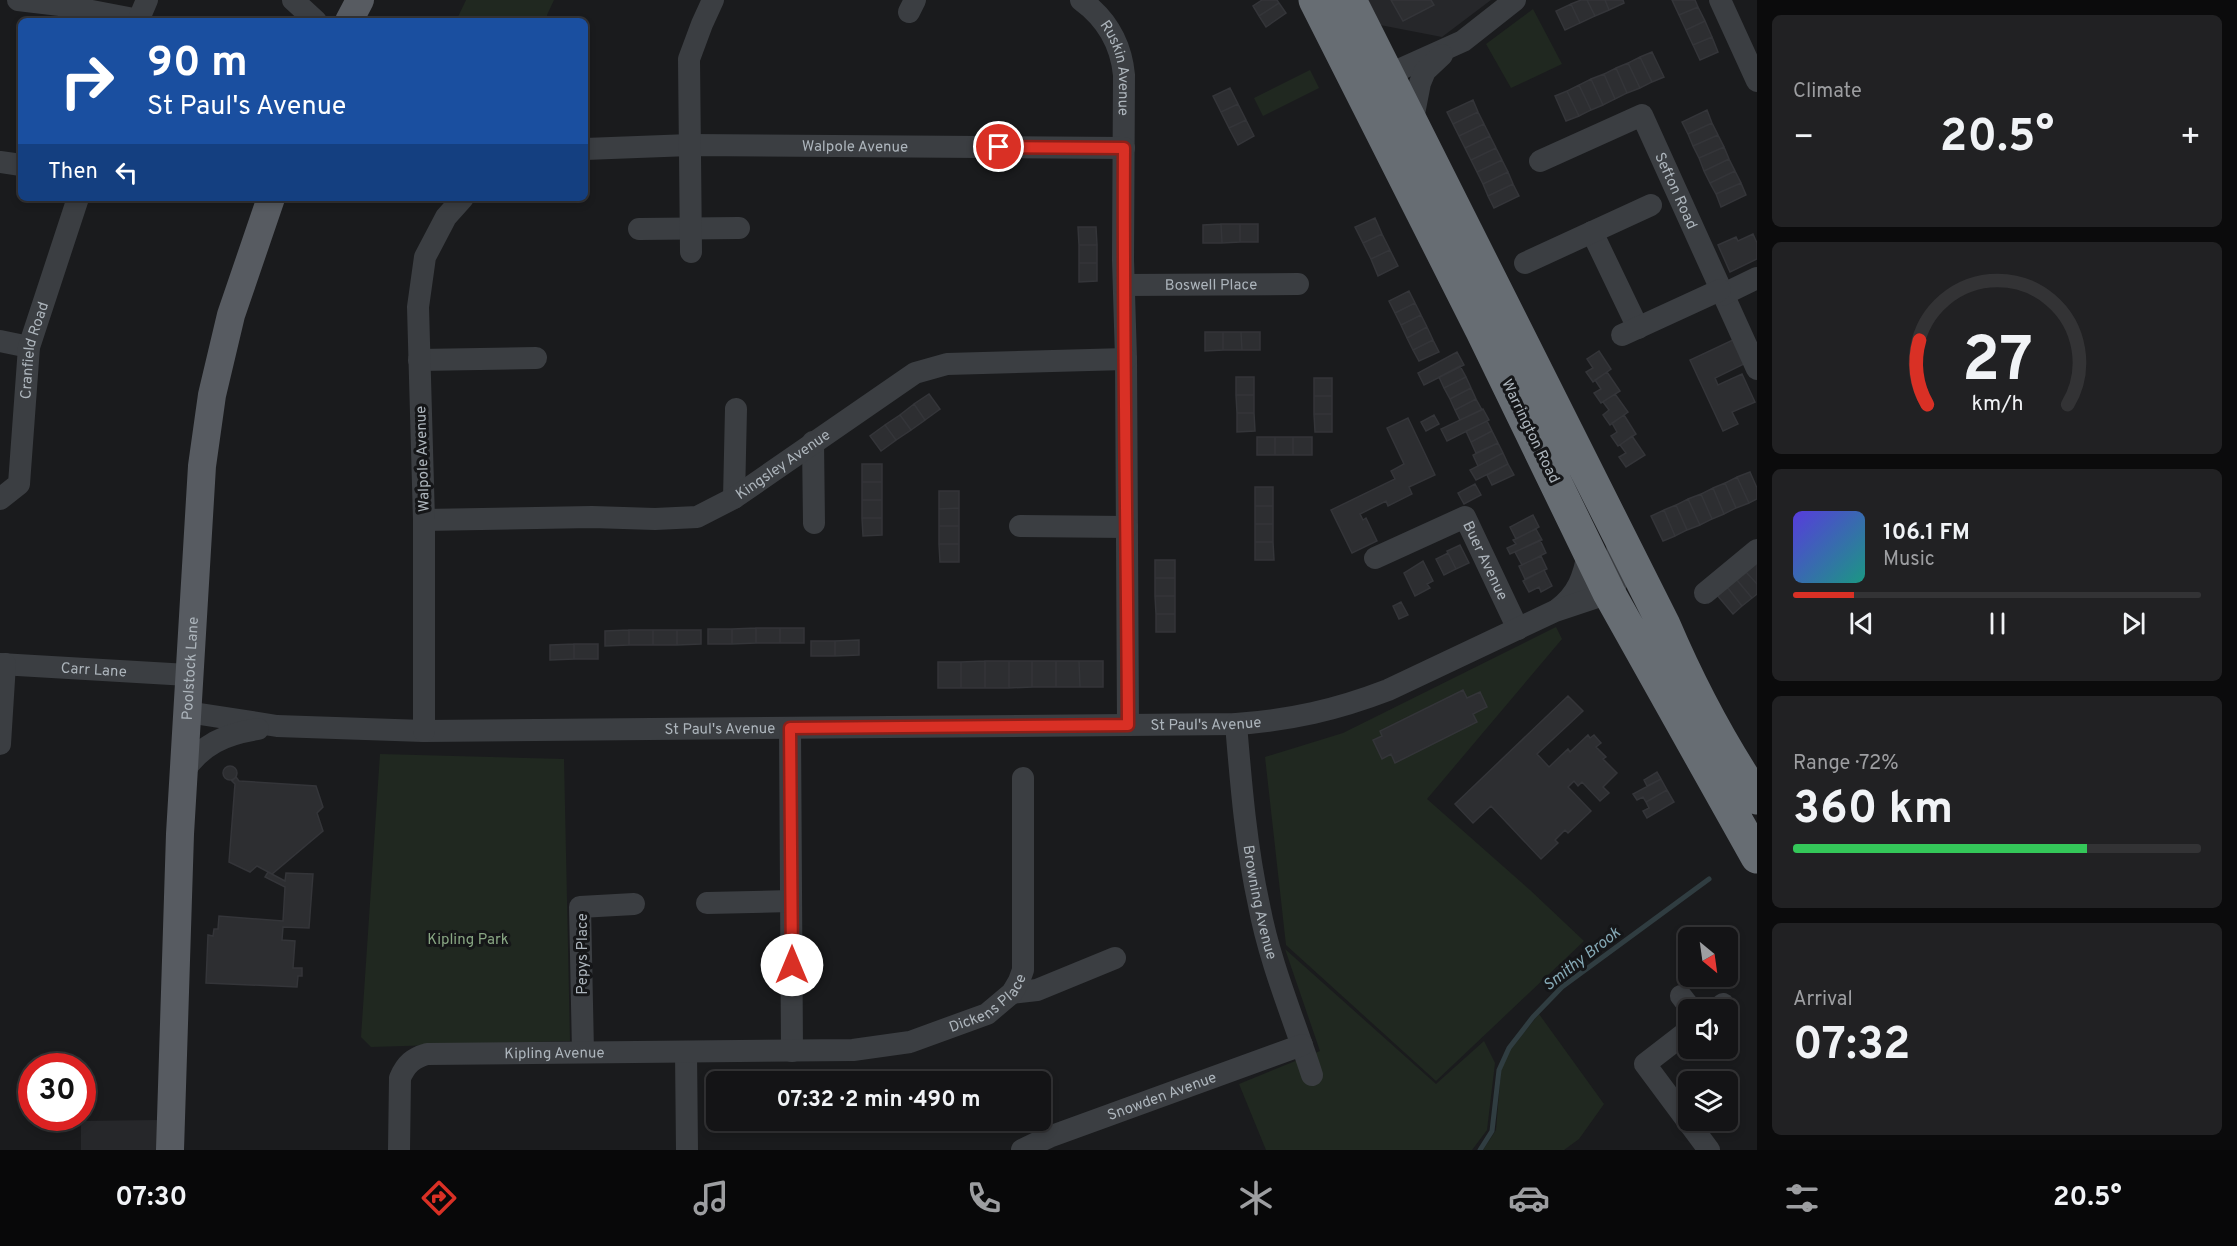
<!DOCTYPE html>
<html lang="en">
<head>
<meta charset="utf-8">
<style>
	body { margin:0; font-family:Overpass,sans-serif; background:#212123; color:#f1f3f6; height:100vh; display:flex; flex-direction:column; font-size:22px; white-space:nowrap }
	* { box-sizing:border-box; margin:0 }
	p { font-size:20px; color:#9d9ea1 }
	.icon { flex:none; width:33px; height:33px; fill:none; stroke:currentColor; stroke-width:2; stroke-linecap:round; stroke-linejoin:round }
	.map { position:relative; flex:1; overflow:hidden }
	.drawer { display:flex; flex-direction:column; gap:15px; padding:15px; background:#0b0b0c; width:480px }
	.drawer>* { flex:none }
	.guide { position:absolute; left:18px; top:18px; width:570px; height:183px; border-radius:9px; box-shadow:0 3px 9px #0003,0 0 0 2px #333335; background:#1a4fa0; color:#fff; overflow:hidden }
	.needle { width:39px; rotate:151deg }
	.controls { position:absolute; left:1678px; top:927px; display:grid; gap:12px }
	.controls a { display:grid; place-items:center; width:60px; height:60px; border-radius:9px; background:#141416; box-shadow:0 3px 9px #0003,0 0 0 2px #333335; font-size:30px }
	.speed { position:absolute; left:18px; top:1053px; display:flex; gap:12px; font-size:30px; font-weight:700; text-align:center }
	.speed>* { display:grid; place-content:center; width:78px; height:78px; border-radius:50%; background:#141416; box-shadow:0 3px 9px #0003,0 0 0 2px #333335; line-height:1 }
	.speed .limit { border:9px solid #d22; background:#fff; color:#111 }
	.pin { position:absolute; display:grid; place-items:center; width:51px; height:51px; color:#fff; margin:-26px; border:3px solid #fff; border-radius:50%; box-shadow:0 2px 6px #0007 }
	.me { position:absolute; width:66px; margin:-33px; rotate:0deg; stroke-linejoin:round; filter:drop-shadow(0 0 4px #0008) }
	.turn { display:flex; align-items:center; gap:21px; height:126px; padding:0 30px; font-size:27px }
	.turn .icon { width:78px; height:78px; stroke-width:2.5 }
	.turn b { display:block; font-size:42px; line-height:51px }
	.then { display:flex; align-items:center; height:57px; padding:0 30px; background:#0003; gap:12px; font-size:22px }
	.big { font-size:45px; font-weight:700; line-height:1.1 }
	.drawer .tile { flex:1; display:flex; flex-direction:column; justify-content:center; gap:9px; min-width:0; padding:0 21px; border-radius:9px; background:#212123 }
	.drawer .dial { align-items:center; gap:0 }
	.dial svg { height:156px; overflow:visible; fill:none; stroke:#333335; stroke-width:7; stroke-linecap:round; text-anchor:middle }
	.dial text { fill:#f1f3f6; stroke:none }
	.song { display:flex; align-items:center; gap:18px }
	.cover { width:72px; height:72px; border-radius:9px; background:linear-gradient(135deg,hsl(250 70% 55%),hsl(170 70% 35%)) }
	.played { height:6px; border-radius:3px; background:linear-gradient(90deg,#d93025 15%,#333335 15%) }
	.keys { display:flex; justify-content:space-around; direction:ltr }
	.heat { display:flex; justify-content:space-between; align-items:center; font-size:33px; direction:ltr }
	.charge { height:9px; border-radius:4px; background:linear-gradient(90deg,#34c759 72%,#333335 0) }
	.trip { position:absolute; left:706px; top:1071px; width:345px; height:60px; border-radius:9px; background:#141416; box-shadow:0 3px 9px #0003,0 0 0 2px #333335; font-weight:700; line-height:60px; text-align:center }
	.menu { display:flex; height:96px; justify-content:space-around; align-items:center; background:#080809; color:#9d9ea1 }
	.menu .icon { width:42px; height:42px }
	.menu .on { color:#d93025 }
	.menu b { font-size:27px; color:#f1f3f6 }
	main { display:flex; flex:1; min-height:0 }
	.map>svg:first-child { display:block }
</style>
</head>
<body>
<main>
<div class="map">
<svg width="1757" height="1150" viewBox="0 0 1757 1150">
	<rect width="100%" height="100%" fill="#1a1b1d"/>
	<path fill="#26272a" d="M1367,0H1491L1442,37L1380,25Z
		M158,1120V1150H81V1121Z"/>
	<path fill="#202820" d="M466,0H554L547,15V21H456Z
		M1533,9L1562,64L1511,88L1486,44Z
		M1310,70L1319,88L1263,116L1254,98Z
		M1556,627L1562,639L1427,799L1530,890L1584,941L1436,1081L1286,945L1265,757L1343,733Z
		M380,754L564,759L570,1041L371,1047L361,1037Z
		M1285,949L1436,1084L1484,1041L1495,1063L1487,1130L1472,1150H1266L1239,1084L1320,1051Z
		M1539,1014L1604,1104L1579,1139L1564,1150H1483L1496,1130L1501,1070L1510,1050Z"/>
	<g fill="none" stroke-linecap="round" stroke-linejoin="round">
		<path stroke="#303d41" stroke-width="5" d="M1480,1150L1492,1131L1499,1070L1509,1048L1533,1017L1562,987L1709,879"/>
	</g>
	<path fill="#2d2e31" stroke="#343539" stroke-width="1.5" d="M1262,0H1277L1279,3L1259,16L1253,6Z
		M1391,0H1431L1434,5L1403,21Z
		M1581,0H1587L1595,16L1580,23L1571,4Z
		M1587,0H1605L1609,10L1595,16Z
		M1605,0H1623L1624,3L1609,10Z
		M1672,0H1695L1698,7L1679,15Z
		M1279,3L1286,13L1266,27L1259,16Z
		M1571,4L1580,23L1565,30L1556,11Z
		M1698,7L1705,21L1686,30L1679,15Z
		M1705,21L1712,37L1693,45L1686,30Z
		M1712,37L1718,52L1700,60L1693,45Z
		M1652,52L1664,77L1652,82L1640,57Z
		M1640,57L1652,82L1640,88L1628,63Z
		M1628,63L1640,88L1627,93L1616,68Z
		M1616,68L1627,93L1615,99L1604,74Z
		M1604,74L1615,99L1603,105L1591,79Z
		M1591,79L1603,105L1591,110L1579,85Z
		M1579,85L1591,110L1579,116L1567,91Z
		M1230,88L1238,104L1221,112L1213,96Z
		M1567,91L1579,116L1566,121L1555,96Z
		M1473,100L1478,112L1453,124L1447,112Z
		M1238,104L1246,120L1229,128L1221,112Z
		M1707,110L1712,123L1688,134L1682,122Z
		M1478,112L1484,124L1459,136L1453,124Z
		M1246,120L1254,136L1238,145L1229,128Z
		M1712,123L1718,135L1693,146L1688,134Z
		M1484,124L1490,136L1465,148L1459,136Z
		M1718,135L1724,147L1699,158L1693,146Z
		M1490,136L1496,148L1471,160L1465,148Z
		M1724,147L1729,159L1704,171L1699,158Z
		M1496,148L1502,160L1477,172L1471,160Z
		M1729,159L1735,171L1710,183L1704,171Z
		M1502,160L1508,172L1483,184L1477,172Z
		M1735,171L1741,183L1716,194L1710,183Z
		M1508,172L1513,184L1488,196L1483,184Z
		M1741,183L1746,195L1721,207L1716,194Z
		M1513,184L1519,196L1494,208L1488,196Z
		M1375,218L1382,234L1363,243L1355,227Z
		M1221,224L1222,243H1203V225Z
		M1221,224H1240V242L1222,243Z
		M1240,224H1258V242H1240Z
		M1078,227H1096L1097,245H1079Z
		M1382,234L1390,250L1371,259L1363,243Z
		M1753,234L1757,243V259L1730,272L1718,245L1736,237L1738,241Z
		M1079,245H1097V263H1079Z
		M1390,250L1398,266L1378,276L1371,259Z
		M1079,263H1097V281L1079,282Z
		M1409,291L1415,303L1395,313L1389,301Z
		M1415,303L1421,315L1401,325L1395,313Z
		M1421,315L1427,327L1407,338L1401,325Z
		M1427,327L1433,340L1413,350L1407,338Z
		M1205,332H1223V350L1205,351Z
		M1223,332H1241L1242,350H1223Z
		M1241,332H1260V350H1242Z
		M1735,339L1746,363L1715,378L1718,385L1742,374L1755,402L1732,412L1738,424L1723,431L1690,360Z
		M1433,340L1439,352L1419,361L1413,350Z
		M1599,351L1611,369L1593,382L1586,372L1593,368L1587,359Z
		M1457,352L1464,365L1424,385L1418,373Z
		M1460,366L1466,377L1444,388L1439,377Z
		M1607,372L1620,391L1601,403L1594,393L1601,389L1595,380Z
		M1236,377H1254V395H1236Z
		M1466,377L1471,388L1450,399L1444,388Z
		M1314,378H1332V396H1314Z
		M1471,388L1476,399L1455,410L1450,399Z
		M929,394L940,409L925,420L914,404Z
		M1615,394L1628,412L1610,425L1603,415L1609,410L1603,402Z
		M1236,395H1254V413H1237Z
		M1314,396H1332V414H1314Z
		M1476,399L1482,410L1460,420L1455,410Z
		M914,404L925,420L911,430L900,415Z
		M1483,409L1489,420L1447,441L1441,429Z
		M1237,413H1254L1255,431L1237,432Z
		M1314,414H1332V432H1315Z
		M900,415L911,430L896,440L885,425Z
		M1434,415L1439,424L1426,431L1421,422Z
		M1624,415L1636,434L1618,446L1611,436L1617,432L1612,423Z
		M1408,418L1435,475L1409,487L1412,494L1388,506L1386,501L1360,514L1363,520L1366,518L1377,541L1352,553L1331,510L1395,479L1391,471L1404,464L1387,428Z
		M1487,421L1492,431L1471,442L1466,431Z
		M885,425L896,440L881,451L870,436Z
		M1492,431L1498,443L1476,453L1471,442Z
		M1632,436L1645,455L1626,467L1619,457L1626,453L1620,445Z
		M1257,437H1275V455H1257Z
		M1275,437H1293V455H1275Z
		M1293,437H1312V455H1293Z
		M1498,443L1503,453L1478,466L1473,455Z
		M1503,453L1508,464L1476,480L1470,470Z
		M862,464H882V482H862Z
		M1508,464L1514,475L1492,485L1487,475Z
		M1750,472L1757,488V499L1749,503L1737,477Z
		M1737,477L1749,503L1736,508L1725,483Z
		M862,482H882V500H862Z
		M1725,483L1736,508L1724,514L1713,488Z
		M1475,484L1481,495L1464,504L1458,493Z
		M1255,487H1273V506H1255Z
		M1713,488L1724,514L1712,519L1701,494Z
		M939,491H959V508L939,509Z
		M1701,494L1712,519L1700,525L1688,499Z
		M1688,499L1700,525L1687,530L1676,505Z
		M862,500H882V518H862Z
		M1676,505L1687,530L1675,536L1664,510Z
		M1255,506H1273V524H1255Z
		M959,508V526H939V509Z
		M1664,510L1675,536L1663,541L1651,516Z
		M1533,515L1539,527L1516,539L1510,527Z
		M862,518H882V535L863,536Z
		M1255,524H1273V542H1255Z
		M939,526H959V544H939Z
		M1536,529L1542,540L1510,554L1507,548L1516,544L1513,540Z
		M1540,540L1546,553L1522,565L1515,552Z
		M1255,542H1273L1274,560H1255Z
		M939,544H959V562H940Z
		M1460,545L1469,563L1456,569L1447,551Z
		M1448,553L1456,569L1444,575L1436,559Z
		M1541,556L1547,569L1525,579L1519,566Z
		M1155,560H1175V578H1155Z
		M1423,561L1433,581L1427,584L1430,588L1415,596L1404,573Z
		M1756,563L1757,565V584L1746,572Z
		M1544,570L1552,586L1541,592L1539,587L1529,592L1523,581Z
		M1746,572L1757,584V594L1752,598L1736,579Z
		M1155,578H1175V596H1155Z
		M1736,579L1752,598L1742,606L1727,587Z
		M1727,587L1742,606L1733,614L1717,595Z
		M1155,596H1175V614H1156Z
		M1401,602L1408,615L1399,619L1393,606Z
		M1156,614H1175V632H1156Z
		M756,628V643L732,644V629Z
		M756,628H780V643H756Z
		M780,628H804V643H780Z
		M708,629H732V644H708Z
		M629,630V645L605,646V631Z
		M629,630H653V645H629Z
		M653,630H677V645H653Z
		M677,630H701V644L677,645Z
		M859,640V655L835,656V641Z
		M811,641H835V656H811Z
		M574,644H598V659H574Z
		M574,644V659L550,660V645Z
		M985,661V688H961V662Z
		M985,661H1009V688H985Z
		M1009,661H1032V687L1009,688Z
		M1032,661H1056V687H1032Z
		M1056,661H1079L1080,687H1056Z
		M1079,661H1103V687H1080Z
		M938,662H961V688H938Z
		M1463,690L1467,698L1480,692L1487,707L1473,714L1477,722L1395,763L1391,754L1382,759L1373,740L1382,736L1380,731Z
		M1568,696L1583,711L1537,754L1549,767L1568,749L1570,752L1588,735L1590,738L1594,735L1601,743L1596,747L1606,757L1603,759L1617,773L1603,787L1609,793L1600,801L1582,782L1578,786L1574,781L1568,787L1591,811L1568,833L1565,830L1555,840L1558,843L1541,859L1491,806L1473,823L1455,804Z
		M223 773a7 7 0 1 1 14 0a7 7 0 1 1-14 0Z
		M1657,772L1661,779L1647,786L1644,780Z
		M236,777L239,781L316,786L323,807L317,813L323,831L272,874L257,866L250,872L229,862L235,784L232,781Z
		M1661,779L1667,790L1646,802L1643,797L1637,800L1633,794Z
		M1667,790L1674,802L1647,818L1643,811L1649,808L1646,802Z
		M268,872L285,881L286,873L313,874L309,928L283,927L282,940L295,941L293,968H302V976H298L297,987L206,983L208,935L213,936L214,929H218L219,916L283,921L285,887L265,877Z"/>
	<g fill="none" stroke-linecap="round" stroke-linejoin="round">
		<g stroke="#3b3e42" stroke-width="22">
			<path d="M18,0L60,5L139,20"/>
			<path d="M293,0L316,21"/>
			<path id="s1" d="M1081,0C1107,19 1121,43 1124,75L1123,260L1126,359L1128,725"/>
			<path d="M1720,0L1757,81"/>
			<path d="M909,12L915,0"/>
			<path d="M138,21L147,0"/>
			<path d="M1374,81L1463,41L1515,0"/>
			<path d="M1412,124L1420,83L1425,71L1442,55"/>
			<path id="s2" d="M585,149L690,145L1124,148"/>
			<path id="s3" d="M1540,161L1642,115L1757,369"/>
			<path d="M0,162L21,165"/>
			<path d="M639,229L739,228"/>
			<path d="M1592,232L1638,328"/>
			<path d="M691,252L689,59L702,24L713,0"/>
			<path d="M1525,263L1651,205"/>
			<path id="s4" d="M1124,285L1298,284"/>
			<path d="M1722,295L1757,278"/>
			<path d="M1622,335L1720,290"/>
			<path d="M0,341L29,347"/>
			<path d="M419,360L536,358"/>
			<path d="M813,442L814,523"/>
			<path d="M734,498L736,409"/>
			<path id="s5" d="M0,499L19,484L29,347L78,198"/>
			<path id="s6" d="M424,520L592,517L655,519L697,517L734,498L915,373L947,364L1126,359"/>
			<path d="M1020,526L1127,527"/>
			<path id="s7" d="M1375,558L1465,517L1518,629"/>
			<path d="M1705,593L1757,550"/>
			<path d="M1558,609C1578,594 1584,576 1588,553"/>
			<path id="s8" d="M0,664L188,675"/>
			<path id="s9" d="M187,712L277,726L424,731L1236,724C1291,720 1336,710 1388,690L1555,611L1609,593L1616,584L1619,571L1617,542"/>
			<path id="s10" d="M1236,724C1241,784 1246,846 1259,905C1270,964 1294,1019 1312,1075"/>
			<path d="M790,728L792,1051"/>
			<path d="M424,731V520L418,307L425,257L446,217L463,198"/>
			<path d="M0,744L5,664"/>
			<path d="M183,773C201,744 226,734 258,729"/>
			<path d="M707,903L791,901"/>
			<path d="M1012,993L1037,990L1115,958"/>
			<path d="M1681,996L1692,1010"/>
			<path d="M1716,1010L1723,1004"/>
			<path d="M1689,1030L1645,1064L1709,1150"/>
			<path d="M583,1052L580,907L634,904"/>
			<path d="M686,1052L687,1150"/>
			<path id="s11" d="M399,1150L400,1078C406,1064 413,1058 427,1054L853,1050L910,1042L987,1014L1012,993L1019,981L1023,970V778"/>
			<path id="s12" d="M1022,1150L1049,1137L1302,1045"/>
		</g>
		<g stroke="#575b61" stroke-width="28">
			<path d="M349,21L360,0"/>
			<path id="s13" d="M170,1150L180,834L202,466L212,395L231,315L271,198"/>
		</g>
		<path stroke="#676d73" stroke-width="33" d="M1315,0L1482,331L1609,593L1757,857
			M1350,0L1664,625C1690,686 1720,743 1757,798"/>
	</g>
	<g fill="none" stroke-linecap="round" stroke-linejoin="round">
		<g stroke="#8d1f18" stroke-width="15">
			<path id="route" d="M792,965L790,728L1128,725C1127,533 1123,340 1124,148L999,147"/>
		</g>
		<use href="#route" stroke="#d93025" stroke-width="10"/>
	</g>
	<g text-anchor="middle" stroke-width="6" stroke-linejoin="round" paint-order="stroke">
		<g font-size="15" fill="#adb5bc" stroke="#151618">
			<text dy="5" stroke="none"><textPath href="#s1" startOffset="81">Ruskin Avenue</textPath></text>
			<text dy="5" stroke="none"><textPath href="#s2" startOffset="270">Walpole Avenue</textPath></text>
			<text dy="5" stroke="none"><textPath href="#s3" startOffset="195">Sefton Road</textPath></text>
			<text dy="5" stroke="none"><textPath href="#s4" startOffset="87">Boswell Place</textPath></text>
			<text dy="5" stroke="none"><textPath href="#s5" startOffset="159">Cranfield Road</textPath></text>
			<text transform="translate(1531 431) rotate(64)" y="5">Warrington Road</text>
			<text transform="translate(422 459) rotate(-92)" y="5">Walpole Avenue</text>
			<text dy="5" stroke="none"><textPath href="#s6" startOffset="374">Kingsley Avenue</textPath></text>
			<text dy="5" stroke="none"><textPath href="#s7" startOffset="147">Buer Avenue</textPath></text>
			<text dy="5" stroke="none"><textPath href="#s8" startOffset="94">Carr Lane</textPath></text>
			<text dy="5" stroke="none"><textPath href="#s13" startOffset="482">Poolstock Lane</textPath></text>
			<text dy="5" stroke="none"><textPath href="#s9" startOffset="1020">St Paul's Avenue</textPath></text>
			<text dy="5" stroke="none"><textPath href="#s9" startOffset="534">St Paul's Avenue</textPath></text>
			<text dy="5" stroke="none"><textPath href="#s10" startOffset="180">Browning Avenue</textPath></text>
			<text transform="translate(582 954) rotate(-90)" y="5">Pepys Place</text>
			<text dy="5" stroke="none"><textPath href="#s11" startOffset="682">Dickens Place</textPath></text>
			<text dy="5" stroke="none"><textPath href="#s11" startOffset="237">Kipling Avenue</textPath></text>
			<text dy="5" stroke="none"><textPath href="#s12" startOffset="150">Snowden Avenue</textPath></text>
		</g>
		<g font-size="15" fill="#89a784" stroke="#151618">
			<text x="468" y="944">Kipling Park</text>
		</g>
		<g font-size="16" font-style="italic" fill="#85a9b6" stroke="#151618">
			<text transform="translate(1581 958) rotate(-38)" y="6">Smithy Brook</text>
		</g>
	</g>
</svg>
<div class="controls">
<a><svg class="needle" viewBox="-14 -14 28 28"><path d="M0-13l5 13h-10z" fill="#e53935"/><path d="M0 13l5-13h-10z" fill="#9d9ea1"/></svg></a>
<a><svg class="icon" aria-label="sound" viewBox="0 0 24 24"><path d="M4 9h4l5-4v14l-5-4H4zM17 9q2 3 0 6"/></svg></a>
<a><svg class="icon" aria-label="layers" viewBox="0 0 24 24"><path d="M12 4l9 5-9 5-9-5zM3 14l9 5 9-5"/></svg></a>
</div>
<div class="speed"><div class="limit">30</div></div>
<div class="pin" style="left:999px;top:147px;background:#d93025"><svg class="icon" aria-label="arrive" viewBox="0 0 24 24"><path d="M6 21V4h12l-3 4 3 4H6"/></svg></div>
<svg class="me" style="left:792px;top:965px" viewBox="-20 -20 40 40"><circle r="19" fill="#fff"/><path d="M0-13L10 11 0 6-10 11z" fill="#d93025"/></svg>
<div class="trip">07:32 · 2 min · 490 m</div>
<div class="guide">
<div class="turn"><svg class="icon" aria-label="right" viewBox="0 0 24 24"><path d="M7 20v-9h11M14 6l5 5-5 5"/></svg><div><b>90 m</b>St Paul's Avenue</div></div>
<div class="then">Then<svg class="icon" aria-label="left" viewBox="0 0 24 24"><path d="M17 20v-9H6M10 6l-5 5 5 5"/></svg></div>
</div>
</div>
<section class="drawer">
<div class="tile"><p>Climate</p>
<div class="heat"><a>−</a><b class="big">20.5°</b><a>+</a></div>
</div>
<div class="tile dial"><svg viewBox="0 0 100 80">
<path d="M14 69A42 42 0 1 1 86 69"/>
<path d="M14 69A42 42 0 0 1 10 36" stroke="#d93025"/>
<text x="50" y="56" font-size="32" font-weight="700">27</text>
<text x="50" y="72" font-size="11">km/h</text>
</svg></div>
<div class="tile">
<div class="song"><i class="cover"></i><div><b>106.1 FM</b><p>Music</p></div></div>
<div class="played"></div>
<div class="keys"><svg class="icon" aria-label="previous" viewBox="0 0 24 24"><path d="M18 5L8 12l10 7zM5 5v14"/></svg><svg class="icon" aria-label="pause" viewBox="0 0 24 24"><path d="M8 5v14M16 5v14"/></svg><svg class="icon" aria-label="next" viewBox="0 0 24 24"><path d="M6 5l10 7-10 7zM19 5v14"/></svg></div>
</div>
<div class="tile"><p>Range · 72%</p><b class="big">360 km</b><div class="charge"></div></div>
<div class="tile"><p>Arrival</p><b class="big">07:32</b></div>
</section>
</main>
<nav class="menu">
<b>07:30</b>
<svg class="icon on" aria-label="directions" viewBox="0 0 24 24"><path d="M12 3l9 9-9 9-9-9zM9 14v-3h6M13 9l2 2-2 2"/></svg>
<svg class="icon" aria-label="music" viewBox="0 0 24 24"><path d="M9 18V5l10-2v13"/><circle cx="6" cy="18" r="3"/><circle cx="16" cy="16" r="3"/></svg>
<svg class="icon" aria-label="phone" viewBox="0 0 24 24"><path d="M5 4h4l2 5-3 2q2 4 5 5l2-3 5 2v4C11 20 4 13 5 4z"/></svg>
<svg class="icon" aria-label="climate" viewBox="0 0 24 24"><path d="M12 3v18M4 7l16 10M4 17L20 7"/></svg>
<svg class="icon" aria-label="car" viewBox="0 0 24 24"><path d="M5 17H2v-5l4-1 3-4h7l3 4 3 1v5h-3M9 17h6M6 11h13"/><circle cx="7" cy="17" r="2"/><circle cx="17" cy="17" r="2"/></svg>
<svg class="icon" aria-label="filters" viewBox="0 0 24 24"><path d="M4 7h16M4 17h16"/><circle cx="9" cy="7" r="2"/><circle cx="15" cy="17" r="2"/></svg>
<b>20.5°</b>
</nav>
</body>
</html>
